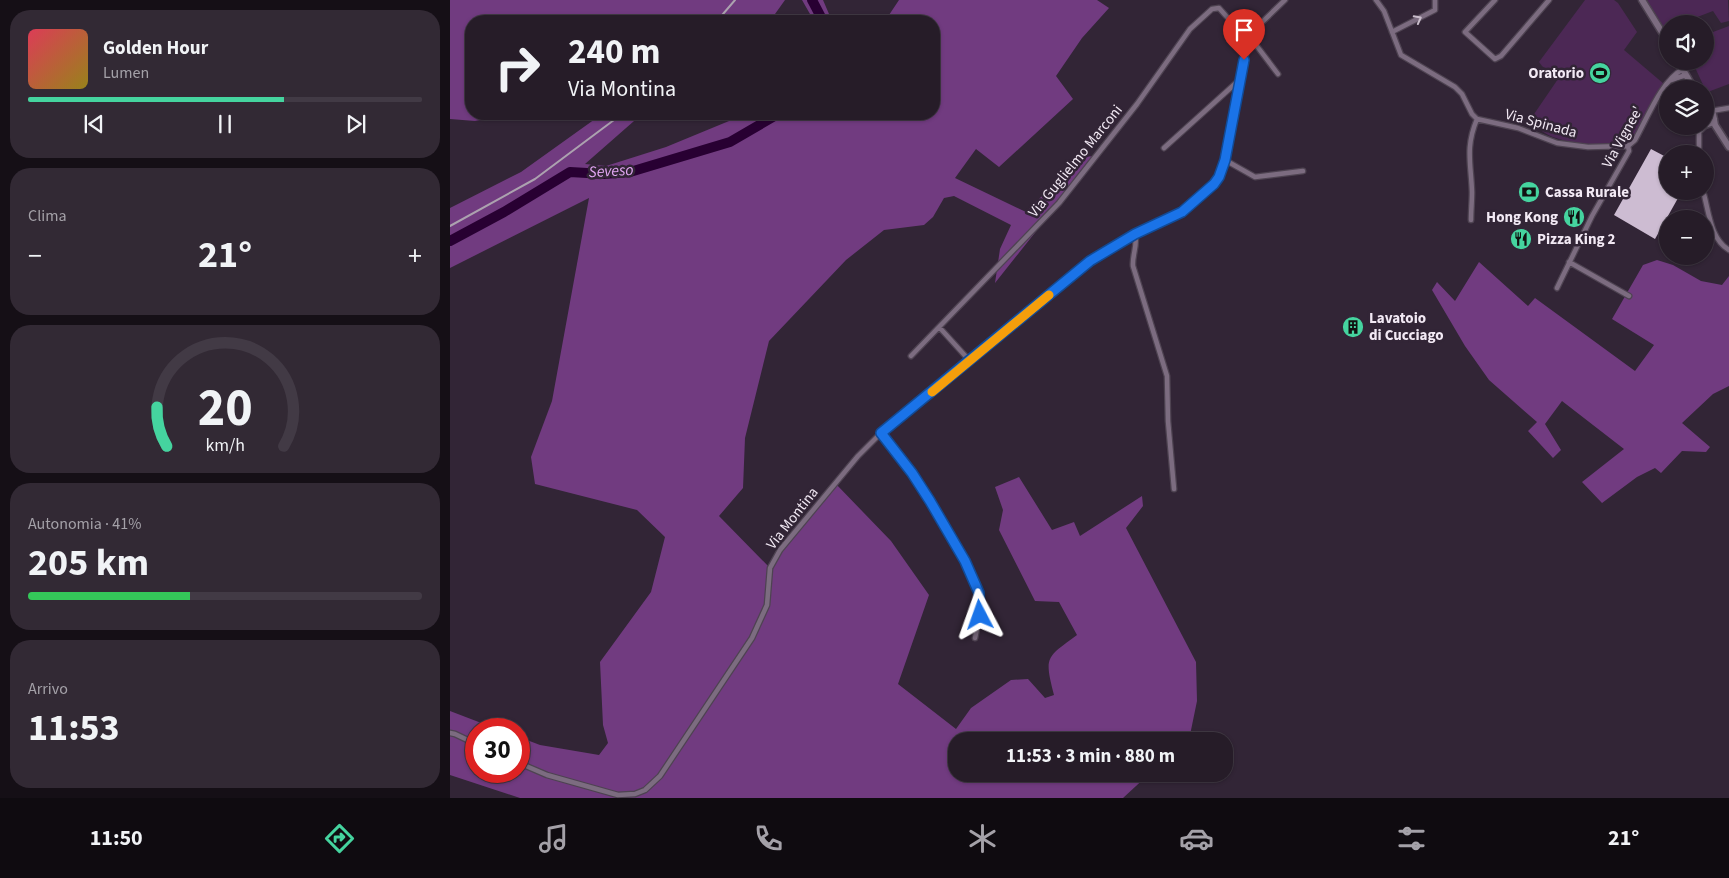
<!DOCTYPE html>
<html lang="it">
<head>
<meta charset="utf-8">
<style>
	body { margin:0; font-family:"Source Sans 3",sans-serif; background:#322934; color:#f1f3f6; height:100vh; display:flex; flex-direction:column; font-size:19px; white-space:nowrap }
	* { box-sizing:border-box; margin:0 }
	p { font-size:16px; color:#a4a1a8 }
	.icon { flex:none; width:28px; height:28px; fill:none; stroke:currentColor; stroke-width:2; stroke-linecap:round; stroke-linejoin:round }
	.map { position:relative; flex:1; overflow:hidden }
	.details { display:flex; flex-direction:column; gap:10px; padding:10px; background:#150f16; width:450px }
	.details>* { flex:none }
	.guide { position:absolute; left:15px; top:15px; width:475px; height:105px; border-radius:20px; box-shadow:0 1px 4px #0004,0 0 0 1px #423a45; background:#261c28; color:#f1f3f6; overflow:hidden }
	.buttons { position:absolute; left:1209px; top:15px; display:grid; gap:10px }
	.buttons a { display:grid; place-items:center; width:55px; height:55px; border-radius:50%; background:#261c28; box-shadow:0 1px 4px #0004,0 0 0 1px #423a45; font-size:25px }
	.speed { position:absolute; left:15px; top:718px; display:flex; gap:10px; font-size:25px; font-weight:700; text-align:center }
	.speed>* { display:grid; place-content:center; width:65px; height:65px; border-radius:50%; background:#261c28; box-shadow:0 1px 4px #0004,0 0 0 1px #423a45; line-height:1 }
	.speed .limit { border:8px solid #d22; background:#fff; color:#111 }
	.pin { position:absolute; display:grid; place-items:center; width:42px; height:42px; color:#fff; margin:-51px -21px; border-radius:50% 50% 50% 0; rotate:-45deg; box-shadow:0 0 5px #0007 }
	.pin .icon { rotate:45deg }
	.me { position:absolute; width:55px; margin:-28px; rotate:356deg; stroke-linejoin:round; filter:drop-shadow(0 0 4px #0008) }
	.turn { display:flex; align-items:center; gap:18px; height:105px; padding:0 20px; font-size:22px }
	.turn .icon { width:65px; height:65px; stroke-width:2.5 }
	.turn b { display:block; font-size:35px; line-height:42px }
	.big { font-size:38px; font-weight:700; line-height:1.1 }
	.details .widget { flex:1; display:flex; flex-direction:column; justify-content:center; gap:8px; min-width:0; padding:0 18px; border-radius:20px; background:#322934 }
	.details .dial { align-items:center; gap:0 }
	.dial svg { height:130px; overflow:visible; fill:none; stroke:#423a45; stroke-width:7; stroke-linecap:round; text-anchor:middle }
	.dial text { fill:#f1f3f6; stroke:none }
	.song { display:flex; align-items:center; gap:15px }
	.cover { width:60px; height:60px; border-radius:8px; background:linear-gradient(135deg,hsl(350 70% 55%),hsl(50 70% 35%)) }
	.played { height:5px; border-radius:2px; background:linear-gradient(90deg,#45d49f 65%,#423a45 65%) }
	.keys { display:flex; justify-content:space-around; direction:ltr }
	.heat { display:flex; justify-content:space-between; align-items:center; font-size:28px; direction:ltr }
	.charge { height:8px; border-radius:4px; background:linear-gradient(90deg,#34c759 41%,#423a45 0) }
	.trip { position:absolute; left:498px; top:732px; width:285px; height:50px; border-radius:20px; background:#261c28; box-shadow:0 1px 4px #0004,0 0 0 1px #423a45; font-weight:700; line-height:50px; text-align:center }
	.menu { display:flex; height:80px; justify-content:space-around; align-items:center; background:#0f0b10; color:#a4a1a8 }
	.menu .icon { width:35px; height:35px }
	.menu .on { color:#45d49f }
	.menu b { font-size:22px; color:#f1f3f6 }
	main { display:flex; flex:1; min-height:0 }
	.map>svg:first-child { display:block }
</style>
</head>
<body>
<main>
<section class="details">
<div class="widget">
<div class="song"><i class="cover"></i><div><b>Golden Hour</b><p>Lumen</p></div></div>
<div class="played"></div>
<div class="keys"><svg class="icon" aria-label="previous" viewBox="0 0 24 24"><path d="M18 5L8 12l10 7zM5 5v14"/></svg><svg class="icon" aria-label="pause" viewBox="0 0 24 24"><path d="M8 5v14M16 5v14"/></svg><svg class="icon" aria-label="next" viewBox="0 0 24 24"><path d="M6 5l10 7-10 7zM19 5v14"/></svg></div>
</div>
<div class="widget"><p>Clima</p>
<div class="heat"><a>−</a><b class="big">21°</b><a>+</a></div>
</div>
<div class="widget dial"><svg viewBox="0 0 100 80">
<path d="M14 69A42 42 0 1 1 86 69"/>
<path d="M14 69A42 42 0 0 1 8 45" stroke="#45d49f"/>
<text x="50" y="56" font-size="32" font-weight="700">20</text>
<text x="50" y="72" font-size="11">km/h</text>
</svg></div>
<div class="widget"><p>Autonomia · 41%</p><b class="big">205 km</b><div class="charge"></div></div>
<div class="widget"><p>Arrivo</p><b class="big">11:53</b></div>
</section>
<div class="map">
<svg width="1279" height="798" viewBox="0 0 1279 798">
	<rect width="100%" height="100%" fill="#322536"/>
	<path fill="#4c2855" d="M1135,0H1164L1168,3L1187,32L1174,50L1214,84L1183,137C1169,149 1122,144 1106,138C1095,135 1088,128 1080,120L1108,79L1092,66L1089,62Z
		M1197,0H1278L1279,21L1271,23L1263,11L1229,24H1218L1217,28L1215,29Z
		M1279,26V84L1255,93V89L1242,61H1255V35Z"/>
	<path fill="#713b80" d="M0,0H335L320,21H21V114H64L25,121L0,119Z
		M352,0H373L382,21H364Z
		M449,0H647L659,8L632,38L606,76L623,99L549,167L526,149L505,178L576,212L631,157L646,156L545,283L550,249L561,225L504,196L494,198L483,217L474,225L434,230L396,260L319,341L295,438L293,488L269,516L320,568L330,550L385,483L441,541L479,595L448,684L506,729L521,708L561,680L578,679L595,698L604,695C594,656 596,658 627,635L609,602L585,601L549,530L553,510L545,487L569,477L602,530L624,522L630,536L692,496L693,506L676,528L746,662L747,701L740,735L733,741H506V774H699L673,798H70L0,775V711L47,729H26V771H69V737L90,745L149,755L158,743L153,725L150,662L201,592L215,537L187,510L85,484L81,457L102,401L139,198L0,268V208L71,172L152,114H192L135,164L156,166L216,147L296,114H484V21H435Z
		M1207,260L1223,265L1251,281L1272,285L1279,276V386L1263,394L1232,423L1260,447L1256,452L1232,451L1211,473L1205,468L1187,477L1152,503L1132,482L1174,449L1112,401L1095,424L1111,450L1103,458L1078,431L1087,422L1039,380L1015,346L982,290L987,282L1005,301L1029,262L1078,306L1085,298L1185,371L1204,345L1162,319L1193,265Z"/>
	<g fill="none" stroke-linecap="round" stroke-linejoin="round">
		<path stroke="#280032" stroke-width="10" d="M362,0L373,21
			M0,241L54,212L120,172L154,174L180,172L280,142L328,114"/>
	</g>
	<path fill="#cdbcd2" d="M1201,149L1218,158V191H1232L1205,239L1164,215Z"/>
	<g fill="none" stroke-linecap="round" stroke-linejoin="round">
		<g stroke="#4e4351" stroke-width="7">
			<path id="street" d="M926,0L934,11L951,55L1005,87L1012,94L1022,114L1027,119L1068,128L1107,143L1138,147L1178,146
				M1045,0L1015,32L1045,59L1051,56L1099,0
				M942,32L985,10V0
				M1221,80L1236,75
				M1261,111L1279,108
				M714,148L786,83H790
				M1249,154V132L1256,125
				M775,160L805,177L853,171
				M1253,191C1259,211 1260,239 1279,250
				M1021,220C1021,211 1022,201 1022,192C1021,163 1015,148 1027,119
				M685,234C688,245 682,255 683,266L717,376L718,421L724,489
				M1119,262L1179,296
				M1107,288L1142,216L1179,151L1178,146L1185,140C1197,119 1211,81 1233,69
				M490,328L519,360
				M461,356L609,203L687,104L740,29L762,9L769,8L794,36L803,41L828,74
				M431,433C459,469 484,504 506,544C514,559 524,576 529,592C533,607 528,624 525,638
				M0,733L5,734L26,744
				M69,763L97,775L168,795L185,794L195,790L210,776L302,638L317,605L320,568L330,550L408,456L431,433L640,261L685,234L732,212L769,177L775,160L799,39L808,26L835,0"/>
		</g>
		<g stroke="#4e4351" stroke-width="9">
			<path id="secondary" d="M1192,0L1218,42
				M1228,61L1244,89
				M1255,107L1263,114L1265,125L1279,147
				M1255,125L1261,123L1264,119"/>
		</g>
		<use href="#street" stroke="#7c6c80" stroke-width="4.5"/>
		<use href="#secondary" stroke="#7c6c80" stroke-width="6"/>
		<path stroke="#aca2af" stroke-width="2" d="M267,21L285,0
			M0,226L85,179L172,114"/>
	</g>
	<defs><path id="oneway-chevron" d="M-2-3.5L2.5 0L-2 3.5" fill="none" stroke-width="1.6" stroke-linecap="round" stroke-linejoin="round" transform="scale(1.25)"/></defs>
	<use stroke="#c9bdcb" href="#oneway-chevron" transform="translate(968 19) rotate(-28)"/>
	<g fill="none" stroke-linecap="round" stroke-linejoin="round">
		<g stroke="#114b97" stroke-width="12">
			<path id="route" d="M530,615L529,593L515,561L480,501L462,473L431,433L640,261L685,234L732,212L764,184L769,177L775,160L794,60"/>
		</g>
		<use href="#route" stroke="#1a73e8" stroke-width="9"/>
		<path stroke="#f59e0b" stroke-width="9" d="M482,392L599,295"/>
	</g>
	<defs>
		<g id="stadium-disc" transform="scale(1.125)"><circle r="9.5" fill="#45d49f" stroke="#322536"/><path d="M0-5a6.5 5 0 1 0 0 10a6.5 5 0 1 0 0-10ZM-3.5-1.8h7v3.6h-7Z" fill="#111"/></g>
		<g id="bank-disc" transform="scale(1.125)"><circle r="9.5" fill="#45d49f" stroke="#322536"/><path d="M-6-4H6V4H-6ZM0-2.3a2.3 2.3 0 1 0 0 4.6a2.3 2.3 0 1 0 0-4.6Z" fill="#111"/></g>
		<g id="restaurant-disc" transform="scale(1.125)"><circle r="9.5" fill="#45d49f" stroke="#322536"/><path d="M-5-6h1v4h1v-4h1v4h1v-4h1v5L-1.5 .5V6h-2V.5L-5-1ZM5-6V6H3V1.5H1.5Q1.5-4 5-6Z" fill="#111"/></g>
		<g id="building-disc" transform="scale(1.125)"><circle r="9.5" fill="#45d49f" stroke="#322536"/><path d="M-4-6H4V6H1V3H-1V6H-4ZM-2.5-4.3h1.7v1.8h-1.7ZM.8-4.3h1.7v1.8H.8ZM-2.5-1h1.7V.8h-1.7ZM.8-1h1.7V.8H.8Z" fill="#111"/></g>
	</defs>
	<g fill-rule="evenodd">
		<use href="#stadium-disc" x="1150" y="73"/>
		<use href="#bank-disc" x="1079" y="192"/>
		<use href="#restaurant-disc" x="1124" y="217"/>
		<use href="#restaurant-disc" x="1071" y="239"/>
		<use href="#building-disc" x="903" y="327"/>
	</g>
	<g text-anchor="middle" stroke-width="5" stroke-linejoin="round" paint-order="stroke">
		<g font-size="15" font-weight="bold" fill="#f2e9f4" stroke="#322536" text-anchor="start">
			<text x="1134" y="78" text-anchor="end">Oratorio</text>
			<text x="1095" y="197">Cassa Rurale</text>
			<text x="1108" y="222" text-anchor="end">Hong Kong</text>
			<text x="1087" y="244">Pizza King 2</text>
			<text x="919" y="323">Lavatoio<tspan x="919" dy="17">di Cucciago</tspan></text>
		</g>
		<g font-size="15" fill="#f2e9f4" stroke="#322536">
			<text transform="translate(1091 123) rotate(15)" y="5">Via Spinada</text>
			<text transform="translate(1172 137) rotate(-61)" y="5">Via Vignee'</text>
			<text transform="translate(625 161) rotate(-51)" y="5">Via Guglielmo Marconi</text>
			<text transform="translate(342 518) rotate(-52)" y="5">Via Montina</text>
		</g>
		<g font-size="16" font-style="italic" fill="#e3a7f4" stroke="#322536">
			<text transform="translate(161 170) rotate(-3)" y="6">Seveso</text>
		</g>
	</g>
</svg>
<div class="buttons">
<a><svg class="icon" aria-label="sound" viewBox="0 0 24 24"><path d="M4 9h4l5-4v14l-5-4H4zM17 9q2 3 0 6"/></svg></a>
<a><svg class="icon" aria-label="layers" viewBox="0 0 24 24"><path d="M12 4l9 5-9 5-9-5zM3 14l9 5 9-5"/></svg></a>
<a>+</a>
<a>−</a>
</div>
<div class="speed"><div class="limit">30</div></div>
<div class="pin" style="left:794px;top:60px;background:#d93025"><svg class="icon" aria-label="arrive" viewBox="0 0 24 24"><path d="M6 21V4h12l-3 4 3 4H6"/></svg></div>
<svg class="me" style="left:530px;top:615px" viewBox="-20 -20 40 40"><path d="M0-17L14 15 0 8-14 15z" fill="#1a73e8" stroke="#fff" stroke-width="4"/></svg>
<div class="trip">11:53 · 3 min · 880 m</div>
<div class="guide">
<div class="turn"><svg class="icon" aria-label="right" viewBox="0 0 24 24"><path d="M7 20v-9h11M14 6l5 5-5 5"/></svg><div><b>240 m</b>Via Montina</div></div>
</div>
</div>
</main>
<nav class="menu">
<b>11:50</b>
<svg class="icon on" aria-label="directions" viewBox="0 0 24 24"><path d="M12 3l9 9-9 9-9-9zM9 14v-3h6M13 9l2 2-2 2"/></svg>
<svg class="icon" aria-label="music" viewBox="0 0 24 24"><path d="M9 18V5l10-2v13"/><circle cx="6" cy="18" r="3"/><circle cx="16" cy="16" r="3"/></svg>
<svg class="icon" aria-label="phone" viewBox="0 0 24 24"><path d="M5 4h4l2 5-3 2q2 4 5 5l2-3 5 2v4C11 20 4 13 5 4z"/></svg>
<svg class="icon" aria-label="climate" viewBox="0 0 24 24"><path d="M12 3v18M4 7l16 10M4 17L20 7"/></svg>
<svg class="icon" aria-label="car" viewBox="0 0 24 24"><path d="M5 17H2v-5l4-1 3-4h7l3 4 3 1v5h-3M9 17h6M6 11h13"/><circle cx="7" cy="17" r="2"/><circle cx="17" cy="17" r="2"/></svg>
<svg class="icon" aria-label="filters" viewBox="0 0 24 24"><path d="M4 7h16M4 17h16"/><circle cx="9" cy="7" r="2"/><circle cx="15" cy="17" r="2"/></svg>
<b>21°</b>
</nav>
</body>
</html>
